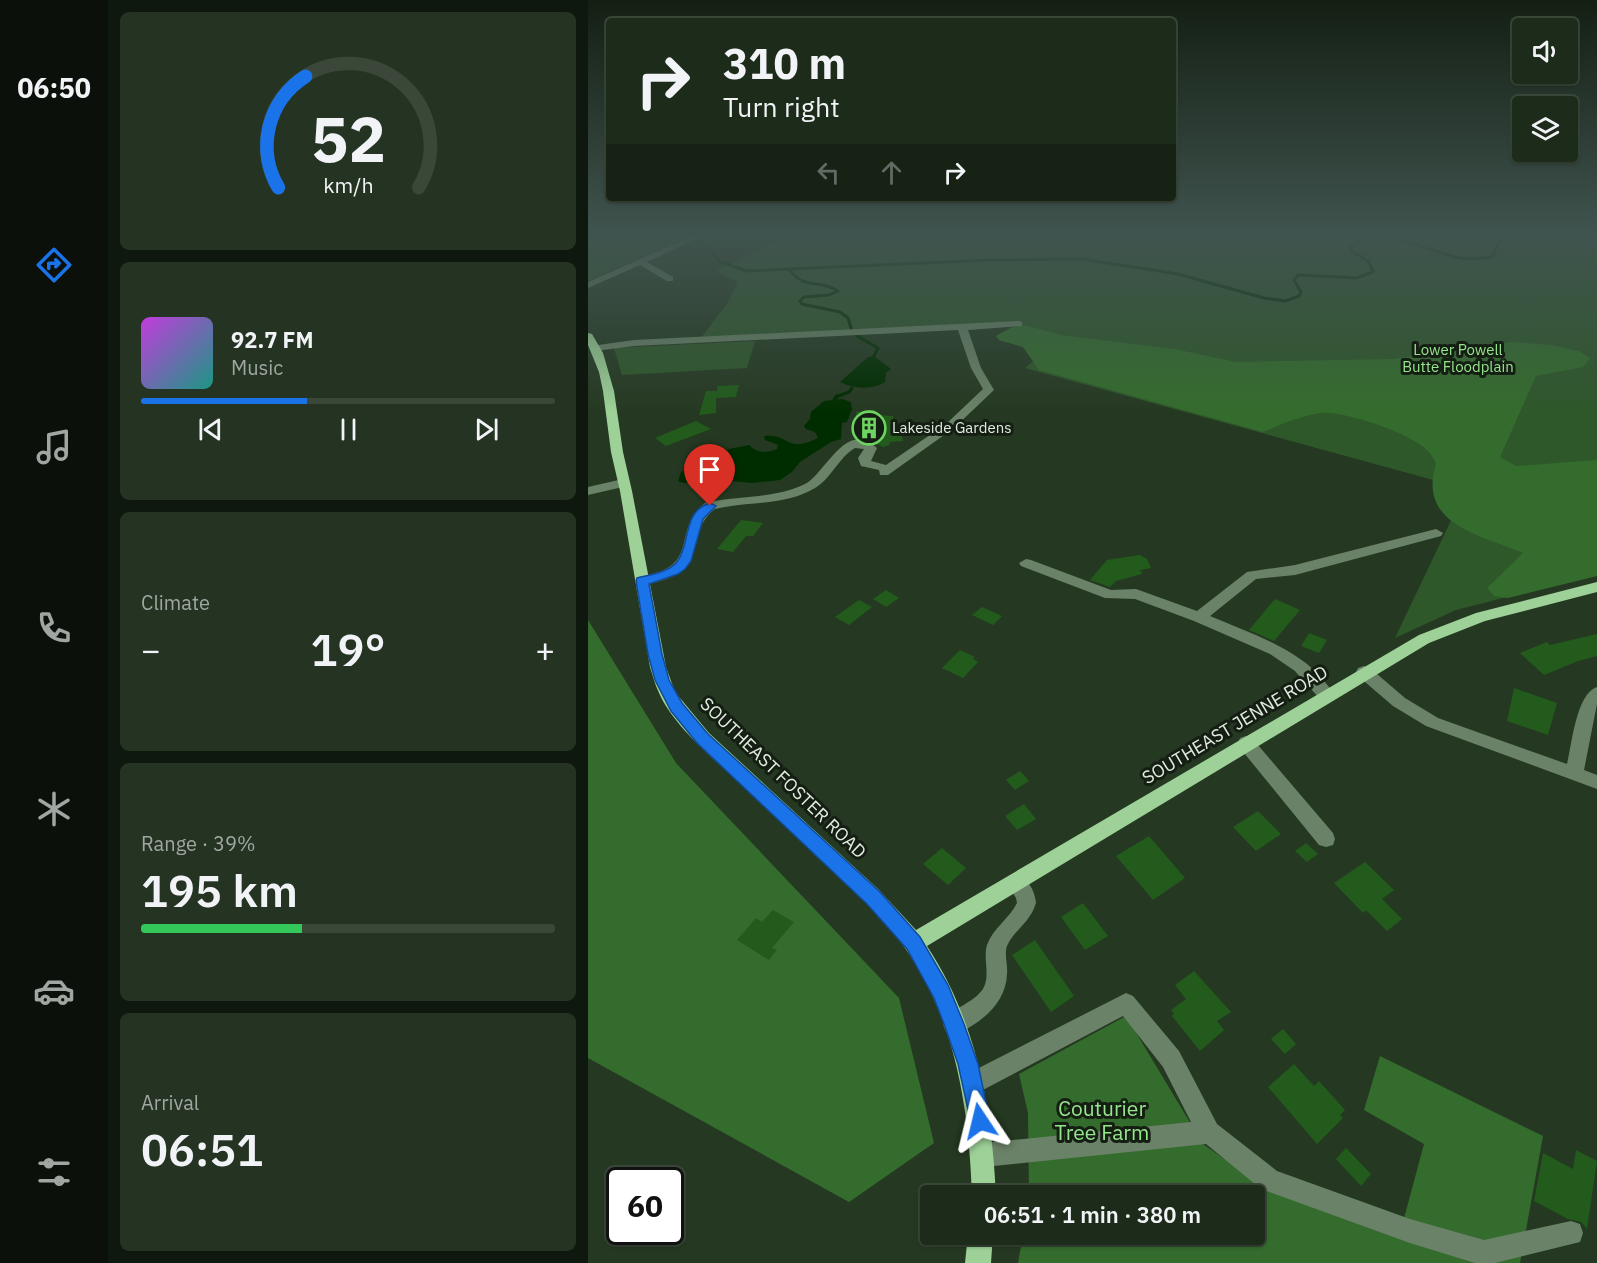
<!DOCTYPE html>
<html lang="en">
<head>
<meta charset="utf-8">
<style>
	body { margin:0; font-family:"IBM Plex Sans",sans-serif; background:#253323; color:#f1f3f6; height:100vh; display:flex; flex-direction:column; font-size:22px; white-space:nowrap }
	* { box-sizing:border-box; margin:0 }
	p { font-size:20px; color:#a0a7a2 }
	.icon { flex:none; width:33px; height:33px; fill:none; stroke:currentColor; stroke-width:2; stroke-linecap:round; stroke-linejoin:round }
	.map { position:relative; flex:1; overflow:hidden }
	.details { display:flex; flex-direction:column; gap:12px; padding:12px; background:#0f180e; width:480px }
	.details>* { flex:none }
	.guide { position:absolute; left:18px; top:18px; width:570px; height:183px; border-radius:6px; box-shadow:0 2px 4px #0004,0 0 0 2px #3a4739; background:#1c2b1a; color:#f1f3f6; overflow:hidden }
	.buttons { position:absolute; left:924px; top:18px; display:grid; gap:12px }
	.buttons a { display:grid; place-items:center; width:66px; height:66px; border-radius:6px; background:#1c2b1a; box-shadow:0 2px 4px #0004,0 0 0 2px #3a4739; font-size:30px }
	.speed { position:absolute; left:18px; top:1167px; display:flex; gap:12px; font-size:30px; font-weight:700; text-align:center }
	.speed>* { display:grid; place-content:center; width:78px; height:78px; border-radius:50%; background:#1c2b1a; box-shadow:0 2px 4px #0004,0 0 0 2px #3a4739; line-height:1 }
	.speed .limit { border:3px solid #111; border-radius:9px; background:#fff; color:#111 }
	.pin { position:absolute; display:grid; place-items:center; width:51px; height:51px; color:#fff; margin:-62px -26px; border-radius:50% 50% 50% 0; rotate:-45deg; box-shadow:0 0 6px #0007 }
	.pin .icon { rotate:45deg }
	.me { position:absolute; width:66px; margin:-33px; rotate:350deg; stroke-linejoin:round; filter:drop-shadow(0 0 4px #0008) }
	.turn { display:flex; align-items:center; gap:21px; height:126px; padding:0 18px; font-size:27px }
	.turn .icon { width:78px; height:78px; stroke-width:2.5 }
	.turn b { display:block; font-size:42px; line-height:51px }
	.lanes { display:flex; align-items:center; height:57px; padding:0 18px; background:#0003; justify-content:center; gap:30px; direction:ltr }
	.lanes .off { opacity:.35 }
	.big { font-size:45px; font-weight:600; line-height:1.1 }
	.details .widget { flex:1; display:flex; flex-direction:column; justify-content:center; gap:9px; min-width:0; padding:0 21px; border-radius:9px; background:#253323 }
	.details .dial { align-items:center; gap:0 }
	.dial svg { height:156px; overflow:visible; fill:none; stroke:#3a4739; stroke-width:7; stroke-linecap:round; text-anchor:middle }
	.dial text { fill:#f1f3f6; stroke:none }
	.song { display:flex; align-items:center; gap:18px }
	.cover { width:72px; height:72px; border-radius:9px; background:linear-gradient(135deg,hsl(290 70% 55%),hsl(170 70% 35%)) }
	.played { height:6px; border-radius:3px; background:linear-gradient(90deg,#1a73e8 40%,#3a4739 40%) }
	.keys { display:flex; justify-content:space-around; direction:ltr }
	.heat { display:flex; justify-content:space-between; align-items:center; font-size:33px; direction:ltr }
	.charge { height:9px; border-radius:4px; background:linear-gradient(90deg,#34c759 39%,#3a4739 0) }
	.trip { position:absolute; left:332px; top:1185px; width:345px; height:60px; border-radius:6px; background:#1c2b1a; box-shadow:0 2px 4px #0004,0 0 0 2px #3a4739; font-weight:600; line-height:60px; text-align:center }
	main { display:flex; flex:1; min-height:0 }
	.tabs { display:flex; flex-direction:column; width:108px; justify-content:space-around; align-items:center; background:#0b110a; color:#a0a7a2 }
	.tabs .icon { width:42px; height:42px }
	.tabs .on { color:#1a73e8 }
	.tabs b { font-size:27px; color:#f1f3f6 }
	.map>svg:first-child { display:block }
</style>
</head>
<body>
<main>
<nav class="tabs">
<b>06:50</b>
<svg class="icon on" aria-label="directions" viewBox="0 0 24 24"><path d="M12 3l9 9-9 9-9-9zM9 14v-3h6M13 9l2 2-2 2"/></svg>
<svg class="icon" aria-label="music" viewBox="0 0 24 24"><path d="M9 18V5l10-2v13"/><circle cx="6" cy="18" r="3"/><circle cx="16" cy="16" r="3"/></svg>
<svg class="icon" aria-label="phone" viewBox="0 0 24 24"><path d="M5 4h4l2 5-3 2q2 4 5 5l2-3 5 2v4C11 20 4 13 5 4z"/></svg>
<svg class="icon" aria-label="climate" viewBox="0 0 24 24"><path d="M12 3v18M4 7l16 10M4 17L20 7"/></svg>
<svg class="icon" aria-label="car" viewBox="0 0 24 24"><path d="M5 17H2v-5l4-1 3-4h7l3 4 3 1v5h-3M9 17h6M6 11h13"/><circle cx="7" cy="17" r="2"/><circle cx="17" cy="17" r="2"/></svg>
<svg class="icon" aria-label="filters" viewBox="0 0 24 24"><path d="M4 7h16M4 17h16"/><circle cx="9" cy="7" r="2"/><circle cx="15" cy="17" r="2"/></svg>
</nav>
<section class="details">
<div class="widget dial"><svg viewBox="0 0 100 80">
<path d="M14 69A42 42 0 1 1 86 69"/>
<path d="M14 69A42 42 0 0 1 28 12" stroke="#1a73e8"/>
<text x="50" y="56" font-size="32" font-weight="700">52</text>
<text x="50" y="72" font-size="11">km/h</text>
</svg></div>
<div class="widget">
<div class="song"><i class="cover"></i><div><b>92.7 FM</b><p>Music</p></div></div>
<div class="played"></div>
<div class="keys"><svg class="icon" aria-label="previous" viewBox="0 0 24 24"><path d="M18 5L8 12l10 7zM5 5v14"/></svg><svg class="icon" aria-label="pause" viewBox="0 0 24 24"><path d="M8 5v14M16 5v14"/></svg><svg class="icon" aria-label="next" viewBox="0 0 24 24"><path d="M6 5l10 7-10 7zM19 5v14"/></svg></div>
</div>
<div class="widget"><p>Climate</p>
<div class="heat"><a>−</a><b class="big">19°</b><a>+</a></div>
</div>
<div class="widget"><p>Range · 39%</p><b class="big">195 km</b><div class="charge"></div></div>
<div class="widget"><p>Arrival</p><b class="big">06:51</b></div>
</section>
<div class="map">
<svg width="1009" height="1263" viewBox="0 0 1009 1263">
	<rect width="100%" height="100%" fill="#253922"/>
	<path fill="#2e572a" d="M0,235H99L101,236L0,281Z
		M201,235H1009V574L868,610L807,638L878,489L437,368L456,352L410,340L426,328L433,327V325L113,338L140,302L150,282L128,271Z
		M167,341L159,368L34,375L26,348Z"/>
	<path fill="#346c2d" d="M436,325L473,335L586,349L648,362L804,359L925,342L962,345L991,351L1002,358L995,367L948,376L912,457L928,466L1009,460V576L920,598L906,596L899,588L935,553C892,535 829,524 848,464C846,460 844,455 841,452C826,434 755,410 732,413C712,416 694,424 675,432L451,370L435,347L411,340L408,336L424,327Z
		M0,620L88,763L311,998L346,1143L261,1202L0,1058Z
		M538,1016L615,1144L672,1184L811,1237L836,1144L776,1110L792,1056L955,1136L932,1263H430L435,1235L666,1234V1196L441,1195L440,1113L431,1074Z"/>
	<path fill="#002d00" d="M286,356L303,369L298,373L297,382C284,390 266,389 252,382L280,357Z
		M254,399L263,402L264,409L259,422L254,423L253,439L243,442L212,462L204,472L192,480L164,483L133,480L95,483L90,481L93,472L141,449L161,445C170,454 178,453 189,449L190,445L177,440L176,436C203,433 197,454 230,438L227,432L218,429L216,426L222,419L223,412L236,401Z"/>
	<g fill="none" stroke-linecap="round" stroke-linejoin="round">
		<path stroke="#002d00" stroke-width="3" d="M104,235L133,262L159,271L401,260L494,259L590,274L676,298L697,301L711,296L713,292L706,280L710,275L768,278L785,272L781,262L764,251L763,246C767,244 771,240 775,238C799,230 843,251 867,257C880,260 892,259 905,257C912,223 928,248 951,235
			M0,236L22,235
			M202,270C216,290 232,279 250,291L241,295L216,297L212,301L214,304L252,312L260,318L264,331L269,336L290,348L286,356
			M248,397L261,392L264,388"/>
		<path stroke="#002d00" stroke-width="4" d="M246,401L249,396"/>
	</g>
	<path fill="#225b1c" d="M151,385L148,397L128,398V413L111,415L118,391H128V394L130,386Z
		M287,410V415L305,416V430L312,429L315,441L302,442L301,445L295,447L287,443L289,438L266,437L270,424L268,412Z
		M108,421L123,429L78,446L67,438Z
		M153,520L175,523L165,536H158L145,552L129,549Z
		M552,555L559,559L563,568L552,570L554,574L528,581L522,587L502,580L519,560Z
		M298,590L311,598L298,607L285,599Z
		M687,599L712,610L686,641L661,630Z
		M271,600L284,607L261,625L247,617Z
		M394,607L414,616L405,625L384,615Z
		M721,633L739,640L731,653L713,646Z
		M1009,634V656L990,661L956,675L932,653L959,642L962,645Z
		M372,650L387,657L385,659L390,662L375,678L354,668Z
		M926,688L969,703L960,735L919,721Z
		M432,771L441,781L427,790L418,780Z
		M436,804L448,819L429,830L417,816Z
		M670,811L693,834L668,851L645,827Z
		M561,836L597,878L565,900L528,856Z
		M718,843L730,854L719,862L707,851Z
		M354,848L378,868L360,885L335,864Z
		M777,862L806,890L794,899L814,919L799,931L778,910L775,913L746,883Z
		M495,903L520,936L497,950L473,917Z
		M185,910L206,922L184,948L189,950L181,960L149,940L168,918L174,922Z
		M447,940L486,996L463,1012L424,955Z
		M606,971L643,1012L629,1021L636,1030L612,1051L584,1016L586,1014L583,1010L598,999L587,985Z
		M695,1029L708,1044L697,1054L683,1039Z
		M706,1064L726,1086L731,1081L757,1110L752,1115L755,1118L729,1144L680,1087Z
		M758,1148L783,1174L773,1186L748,1159Z
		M988,1150L1009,1161L999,1229L993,1222L980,1219L946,1201L955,1153L985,1169Z"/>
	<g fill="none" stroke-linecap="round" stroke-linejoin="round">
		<path fill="#6a8267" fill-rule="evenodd" d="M106,235H117L59,262L85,277V281H79L52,265L0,288V282Z
			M431,321L434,322V326L380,330L393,368L406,390L366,428L300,475H292L291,470L273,466L270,458L276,449L267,448C250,458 244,478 227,488C198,506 159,501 127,509C96,533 121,567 72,581C65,583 57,586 49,584L47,581L49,578C62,574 79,572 88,561C101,545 93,522 117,503C149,495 187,499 217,484C238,473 258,418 289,448L283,461L298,465L358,424L395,389L383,368L370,330L46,346L7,351L3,350V346L46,340Z
			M35,479L39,480L41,483L39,486L0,495V487Z
			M848,529L855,533L853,536L707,575L668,579L622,616C666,635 721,651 746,695L744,699H732L707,671L682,654L606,621L547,599L517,598L433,566L431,563L438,559L443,560L523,590L548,589L609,611L659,572L707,565Z
			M776,666L782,668L817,698L850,718L979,764C984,744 988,694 1009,687V704L996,770L1009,775V789L838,726L805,706L770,676L768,672L770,668Z
			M658,736L664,738L745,833L747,839L745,845L738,847L731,845L652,748L650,743L652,738Z
			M428,873C440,878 447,891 448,903C442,923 426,930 419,946C416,954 420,965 419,974C418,1004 392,1024 366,1035L358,1032L355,1024C362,1007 387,1004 396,987C402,974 395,958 399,945C405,928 421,919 429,903L428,898L418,882L421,876Z
			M538,993L545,996L591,1051L629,1124L689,1171L822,1219L896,1240L983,1221L992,1224L995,1233L992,1242L907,1263H887L822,1243L673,1189L618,1144L396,1167L388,1163L384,1155L388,1147L396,1143L603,1122L575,1067L535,1016L393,1091L385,1094L377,1091L374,1083L377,1075Z"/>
		<path fill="#9ed198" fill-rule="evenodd" d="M0,333L4,334L15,353L26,391L35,452L44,491L78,667L87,692L121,733L290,889L328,930L831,635L888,613L1009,582V592L897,621L841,643L339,946C388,1020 404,1107 408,1196H384C381,1108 368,1021 317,948C297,919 269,894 242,869C215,843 187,817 160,790C131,763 87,729 71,693C67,685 65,676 62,667L32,491L23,452L15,391L11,372L0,345Z
			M380,1234H405L403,1263H377Z"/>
	</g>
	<linearGradient id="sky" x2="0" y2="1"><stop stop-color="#141f13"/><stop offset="0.57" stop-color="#40544f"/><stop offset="1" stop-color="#40544f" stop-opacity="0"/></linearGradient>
	<rect width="1009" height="412" fill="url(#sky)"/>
	<path fill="#1a73e8" stroke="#114b97" stroke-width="1.5" d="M122,503L128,506L115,519L103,561L97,569L90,574L61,584L74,654L81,680L94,703L120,734L292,892L332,937L360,985L376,1024L390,1064L402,1121L399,1128L392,1131L384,1128L370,1064L356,1024L346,998L319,949L279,904L109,743L83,711L67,680L60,654L48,581L49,578C61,575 81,572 89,562C103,544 94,511 122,503Z"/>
	<defs>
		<g id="building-ring" transform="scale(1.725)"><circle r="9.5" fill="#151e13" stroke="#6dd361" stroke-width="1.5"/><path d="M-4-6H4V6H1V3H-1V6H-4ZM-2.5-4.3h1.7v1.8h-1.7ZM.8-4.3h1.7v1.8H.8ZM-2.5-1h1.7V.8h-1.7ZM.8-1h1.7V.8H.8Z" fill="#6dd361"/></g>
	</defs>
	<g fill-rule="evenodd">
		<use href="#building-ring" x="281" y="428"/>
	</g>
	<g text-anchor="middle" stroke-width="6" stroke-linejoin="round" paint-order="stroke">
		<g font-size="15" fill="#96e58d" stroke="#151e13">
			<text x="870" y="355">Lower Powell<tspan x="870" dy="17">Butte Floodplain</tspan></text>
		</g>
		<g font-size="15" fill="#e0edde" stroke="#151e13" text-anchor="start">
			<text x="304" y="433">Lakeside Gardens</text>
		</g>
		<g font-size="18" fill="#e0edde" stroke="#151e13">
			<text transform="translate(647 725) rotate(-31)" y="6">SOUTHEAST JENNE ROAD</text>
			<text transform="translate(195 778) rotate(44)" y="6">SOUTHEAST FOSTER ROAD</text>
		</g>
		<g font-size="21" fill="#96e58d" stroke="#151e13">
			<text x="514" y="1116">Couturier<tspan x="514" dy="24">Tree Farm</tspan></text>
		</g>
	</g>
</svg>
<div class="buttons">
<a><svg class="icon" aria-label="sound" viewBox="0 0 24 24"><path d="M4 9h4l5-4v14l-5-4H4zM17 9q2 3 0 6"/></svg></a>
<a><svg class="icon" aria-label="layers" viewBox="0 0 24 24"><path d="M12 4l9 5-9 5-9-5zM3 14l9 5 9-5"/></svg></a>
</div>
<div class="speed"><div class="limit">60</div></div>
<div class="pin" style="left:122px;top:506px;background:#d93025"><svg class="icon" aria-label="arrive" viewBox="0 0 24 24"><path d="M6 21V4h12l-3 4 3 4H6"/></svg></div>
<svg class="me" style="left:392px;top:1121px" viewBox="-20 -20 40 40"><path d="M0-17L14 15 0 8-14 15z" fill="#1a73e8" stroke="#fff" stroke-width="4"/></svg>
<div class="trip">06:51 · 1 min · 380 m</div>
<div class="guide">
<div class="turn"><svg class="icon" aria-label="right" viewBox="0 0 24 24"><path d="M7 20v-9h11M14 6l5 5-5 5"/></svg><div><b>310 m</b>Turn right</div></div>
<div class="lanes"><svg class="icon off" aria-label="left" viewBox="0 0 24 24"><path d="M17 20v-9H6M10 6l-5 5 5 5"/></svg><svg class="icon off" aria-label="ahead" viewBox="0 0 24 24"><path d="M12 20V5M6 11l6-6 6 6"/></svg><svg class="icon" aria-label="right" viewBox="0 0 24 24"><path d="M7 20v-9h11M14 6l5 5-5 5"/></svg></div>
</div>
</div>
</main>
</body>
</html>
